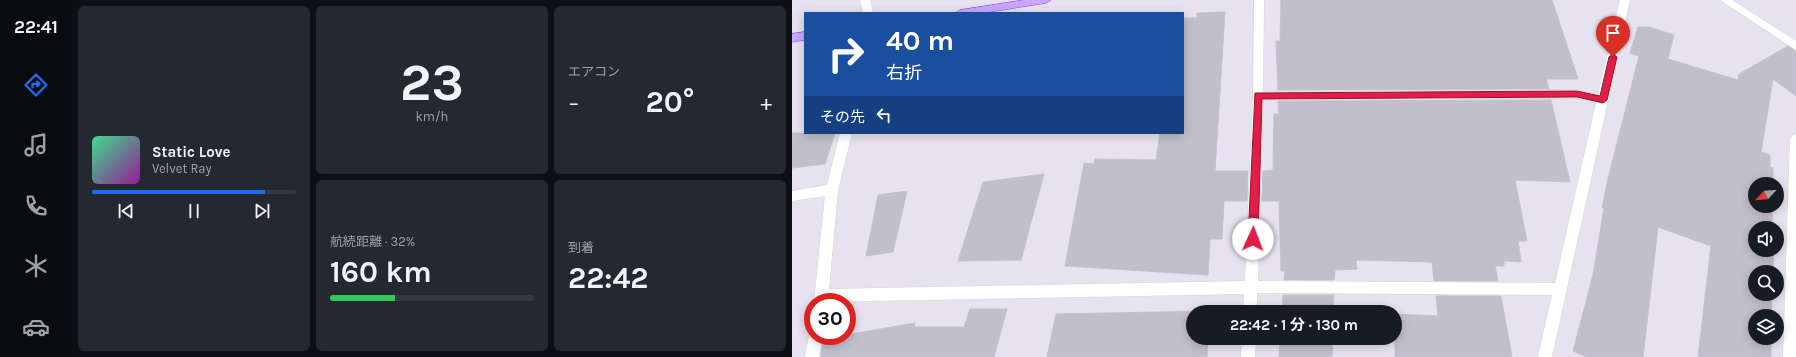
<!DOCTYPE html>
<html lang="ja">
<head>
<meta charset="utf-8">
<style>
	body { margin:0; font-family:Karla,"Noto Sans JP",sans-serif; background:#242831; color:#f1f3f6; height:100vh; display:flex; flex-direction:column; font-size:15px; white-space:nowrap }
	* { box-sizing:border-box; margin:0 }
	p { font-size:13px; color:#9ea1a6 }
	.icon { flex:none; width:22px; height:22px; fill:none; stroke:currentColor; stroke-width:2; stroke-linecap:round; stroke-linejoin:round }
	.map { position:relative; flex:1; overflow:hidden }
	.sheet { display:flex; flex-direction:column; gap:6px; padding:6px; background:#0d0f14; width:720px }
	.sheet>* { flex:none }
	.banner { position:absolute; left:12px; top:12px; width:380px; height:122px; border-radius:0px; box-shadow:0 2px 10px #0003; background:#1a4fa0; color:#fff; overflow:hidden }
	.needle { width:26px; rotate:244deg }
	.buttons { position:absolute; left:956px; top:177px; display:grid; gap:8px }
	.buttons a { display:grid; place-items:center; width:36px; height:36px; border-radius:50%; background:#171b24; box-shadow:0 2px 10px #0003; font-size:20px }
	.speed { position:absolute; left:12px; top:293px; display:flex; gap:8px; font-size:20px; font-weight:700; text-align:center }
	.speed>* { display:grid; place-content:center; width:52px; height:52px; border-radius:50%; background:#171b24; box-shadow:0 2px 10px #0003; line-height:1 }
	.speed .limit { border:6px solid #d22; background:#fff; color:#111 }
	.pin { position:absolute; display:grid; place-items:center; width:34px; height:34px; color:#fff; margin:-41px -17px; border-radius:50% 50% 50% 0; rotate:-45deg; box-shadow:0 0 4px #0007 }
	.pin .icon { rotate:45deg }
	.me { position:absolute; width:44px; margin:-22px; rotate:2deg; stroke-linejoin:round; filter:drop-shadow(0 0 3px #0008) }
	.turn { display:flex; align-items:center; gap:14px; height:84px; padding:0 16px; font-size:18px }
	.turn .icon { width:52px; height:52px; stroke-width:2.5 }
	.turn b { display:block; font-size:28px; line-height:34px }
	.then { display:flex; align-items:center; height:38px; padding:0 16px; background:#0003; gap:8px; font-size:15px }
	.big { font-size:30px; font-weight:700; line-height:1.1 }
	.sheet .card { flex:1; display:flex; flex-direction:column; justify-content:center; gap:6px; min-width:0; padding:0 14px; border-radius:6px; background:#242831 }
	.sheet .dial { align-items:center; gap:0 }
	.dial b { font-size:52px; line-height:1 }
	.song { display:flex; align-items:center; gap:12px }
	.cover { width:48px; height:48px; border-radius:6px; background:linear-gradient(135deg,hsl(150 70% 55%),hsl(300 70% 35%)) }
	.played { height:4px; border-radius:2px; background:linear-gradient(90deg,#1f6cf7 85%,#363941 85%) }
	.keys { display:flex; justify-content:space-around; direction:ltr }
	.heat { display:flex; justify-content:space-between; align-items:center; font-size:22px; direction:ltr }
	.charge { height:6px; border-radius:3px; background:linear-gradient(90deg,#34c759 32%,#363941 0) }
	.sheet .tiles { flex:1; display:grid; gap:6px; grid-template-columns:repeat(3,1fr) }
	.card:first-child { grid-row:span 2 }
	.trip { position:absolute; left:394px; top:305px; width:216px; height:40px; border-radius:20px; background:#171b24; box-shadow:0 2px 10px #0003; font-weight:700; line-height:40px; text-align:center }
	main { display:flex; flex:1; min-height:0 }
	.tab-bar { display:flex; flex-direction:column; width:72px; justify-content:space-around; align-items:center; background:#090b0e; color:#9ea1a6 }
	.tab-bar .icon { width:28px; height:28px }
	.tab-bar .active { color:#1f6cf7 }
	.tab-bar b { font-size:18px; color:#f1f3f6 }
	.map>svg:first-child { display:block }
</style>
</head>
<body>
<main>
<nav class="tab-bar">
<b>22:41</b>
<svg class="icon active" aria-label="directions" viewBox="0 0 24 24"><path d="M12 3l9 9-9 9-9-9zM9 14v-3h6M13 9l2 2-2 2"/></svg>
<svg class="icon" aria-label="music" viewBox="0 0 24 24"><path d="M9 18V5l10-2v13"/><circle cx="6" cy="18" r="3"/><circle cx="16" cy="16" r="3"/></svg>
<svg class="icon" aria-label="phone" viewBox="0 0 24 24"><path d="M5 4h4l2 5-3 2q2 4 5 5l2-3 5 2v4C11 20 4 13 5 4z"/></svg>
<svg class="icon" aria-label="climate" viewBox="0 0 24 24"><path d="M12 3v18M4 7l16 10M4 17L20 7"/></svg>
<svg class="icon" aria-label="car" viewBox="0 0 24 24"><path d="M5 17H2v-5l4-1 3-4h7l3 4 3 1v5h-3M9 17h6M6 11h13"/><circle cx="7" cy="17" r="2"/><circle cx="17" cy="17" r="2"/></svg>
</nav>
<section class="sheet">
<div class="tiles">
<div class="card">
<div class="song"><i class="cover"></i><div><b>Static Love</b><p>Velvet Ray</p></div></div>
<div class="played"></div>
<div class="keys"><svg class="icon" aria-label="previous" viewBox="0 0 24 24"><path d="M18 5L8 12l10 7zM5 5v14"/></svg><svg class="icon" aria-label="pause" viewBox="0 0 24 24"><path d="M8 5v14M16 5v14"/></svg><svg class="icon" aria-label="next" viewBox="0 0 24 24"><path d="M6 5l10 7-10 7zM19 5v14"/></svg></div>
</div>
<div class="card dial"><b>23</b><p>km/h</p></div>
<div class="card"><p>エアコン</p>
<div class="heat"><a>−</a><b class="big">20°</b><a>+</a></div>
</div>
<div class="card"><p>航続距離 · 32%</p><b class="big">160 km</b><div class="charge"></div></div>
<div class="card"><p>到着</p><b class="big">22:42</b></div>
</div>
</section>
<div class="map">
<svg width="1004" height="357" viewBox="0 0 1004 357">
	<rect width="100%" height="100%" fill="#e6e2ef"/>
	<path fill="#c1bfc9" stroke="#c5c0d4" d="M489,0H760L786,79H754L757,89L486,90L484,41H488Z
		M433,12L423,171H456L455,201H432L430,239H418L416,275L273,266L292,163L302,164L303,159L364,160L368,133H391V18H405V13Z
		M846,27H857L882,35L876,59L946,80L947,74L996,46L1004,51V96L981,79L969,152L978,155V167L981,168V184H963V206H980V228H963V250H982L981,272H963V294H980L979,316H963V338H979V357H906L919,246L866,227L851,357H794L781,351L801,275L812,208H810L815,183L847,56L838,53Z
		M759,100L778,182L723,180L735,241H726L729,262L712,261V266H703L706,281H642L640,262L564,260L565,269L543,270L542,280H492L493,271H489L487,201H470L471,171L481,170L482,114H487L486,101Z
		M0,133H43L33,164L0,168Z
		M252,174L229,260L166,261L191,182Z
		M115,191L101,252L74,256L86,195Z
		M491,295H542L541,312H490Z
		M644,296H709L720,357H603V314L646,316Z
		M178,309H215L202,357H29L31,339L123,323L122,327H172Z
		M418,311L401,312V338H416L415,357H255L264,314Z
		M488,338H541L540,357H487Z"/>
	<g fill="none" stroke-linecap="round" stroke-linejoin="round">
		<g stroke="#d6d8d0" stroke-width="1">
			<path id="minor" d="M68,0H78L81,13H71Z
				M462,0H472L471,92L785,90L806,95L828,0H838L760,357H746L760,295L465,293V312H451L452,294L22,302L33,196L0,201V191L35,185L48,133H60L46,190L37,289L453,281L461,96ZM785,98L804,103L763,283L466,281L471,100Z
				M928,0H940L1004,41V50Z
				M1004,134V357H991L998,139L1000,136Z
				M21,330V336H30L27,357H13L18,331Z
				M450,338H464L463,357H449Z"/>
		</g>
		<g stroke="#7f4cfd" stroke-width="1">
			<path id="primary" d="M232,0H259L254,3L191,13H163L168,10Z
				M13,32V40L0,42V34Z"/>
		</g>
		<use href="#minor" fill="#fff" fill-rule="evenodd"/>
		<use href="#primary" fill="#caa6ff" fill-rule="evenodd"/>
	</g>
	<path fill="#e11d48" stroke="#92132f" d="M821,54L825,57L815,100L811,103L785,97L470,99L466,239L464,243L461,244L457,243L456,239L463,93L785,91L808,96L817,57Z"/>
</svg>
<div class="buttons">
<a><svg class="needle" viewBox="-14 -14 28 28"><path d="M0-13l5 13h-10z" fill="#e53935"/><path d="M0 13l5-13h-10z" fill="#9ea1a6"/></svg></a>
<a><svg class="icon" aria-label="sound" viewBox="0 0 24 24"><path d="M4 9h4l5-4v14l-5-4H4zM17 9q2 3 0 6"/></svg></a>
<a><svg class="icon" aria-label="search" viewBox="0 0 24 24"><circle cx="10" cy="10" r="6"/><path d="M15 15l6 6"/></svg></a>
<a><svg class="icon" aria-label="layers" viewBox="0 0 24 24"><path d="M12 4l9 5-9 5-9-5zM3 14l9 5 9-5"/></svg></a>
</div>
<div class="speed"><div class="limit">30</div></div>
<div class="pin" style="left:821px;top:57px;background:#d93025"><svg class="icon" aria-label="arrive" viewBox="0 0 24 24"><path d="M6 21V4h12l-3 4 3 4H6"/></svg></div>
<svg class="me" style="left:461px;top:239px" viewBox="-20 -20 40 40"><circle r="19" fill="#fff"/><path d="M0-13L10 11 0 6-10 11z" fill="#e11d48"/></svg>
<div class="trip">22:42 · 1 分 · 130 m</div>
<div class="banner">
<div class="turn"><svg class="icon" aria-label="right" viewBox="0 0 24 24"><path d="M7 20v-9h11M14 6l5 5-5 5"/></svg><div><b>40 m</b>右折</div></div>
<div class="then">その先<svg class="icon" aria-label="left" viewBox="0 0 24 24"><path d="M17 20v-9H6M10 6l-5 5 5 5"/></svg></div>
</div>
</div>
</main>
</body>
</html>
